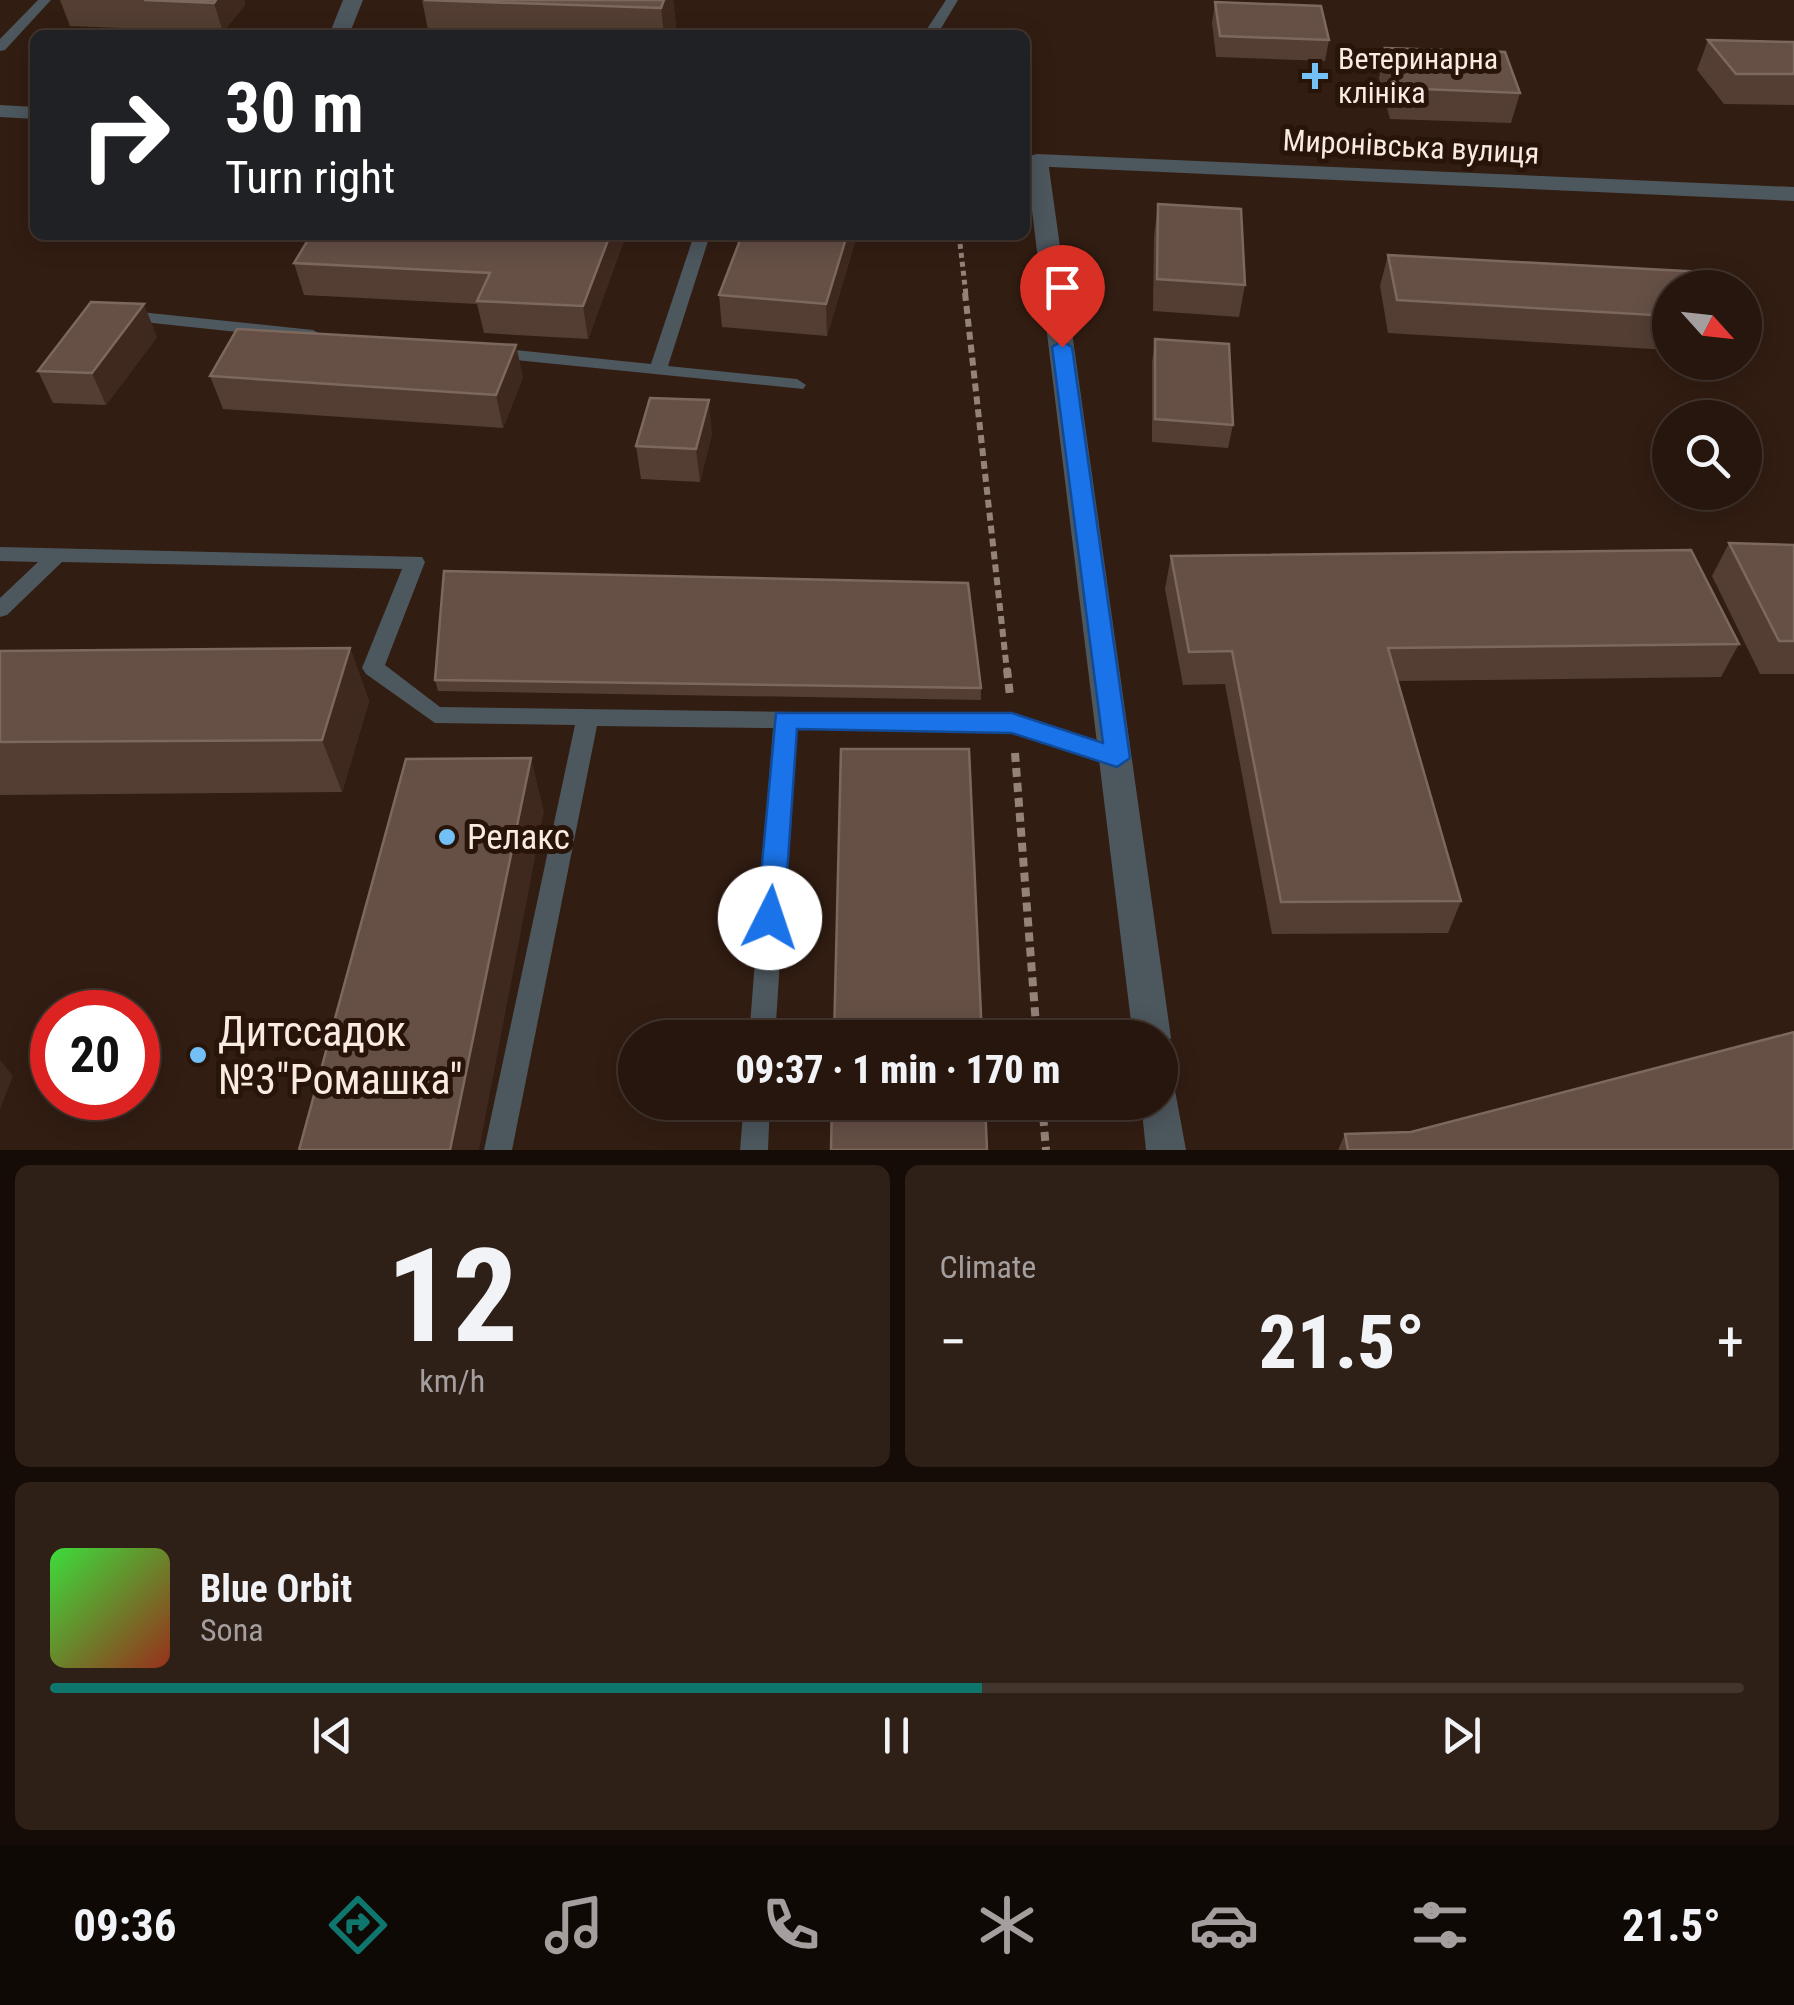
<!DOCTYPE html>
<html lang="en">
<head>
<meta charset="utf-8">
<style>
	body { margin:0; font-family:"Roboto Condensed",sans-serif; background:#2e1f17; color:#f1f3f6; height:100vh; display:flex; flex-direction:column; font-size:38px; white-space:nowrap }
	* { box-sizing:border-box; margin:0 }
	p { font-size:32px; color:#a49f9e }
	.icon { flex:none; width:55px; height:55px; fill:none; stroke:currentColor; stroke-width:2; stroke-linecap:round; stroke-linejoin:round }
	.map { position:relative; height:1150px; overflow:hidden }
	.panel { display:flex; flex-direction:column; gap:15px; padding:15px; background:#150c08; flex:1 }
	.panel>* { flex:none }
	.guide { position:absolute; left:30px; top:30px; width:1000px; height:210px; border-radius:15px; box-shadow:0 5px 25px #0003,0 0 0 2px #42352e; background:#202124; color:#fff; overflow:hidden }
	.needle { width:65px; rotate:117deg }
	.buttons { position:absolute; left:1652px; top:270px; display:grid; gap:20px }
	.buttons a { display:grid; place-items:center; width:110px; height:110px; border-radius:50%; background:#26160e; box-shadow:0 5px 25px #0003,0 0 0 2px #42352e; font-size:50px }
	.speed { position:absolute; left:30px; top:990px; display:flex; gap:20px; font-size:50px; font-weight:700; text-align:center }
	.speed>* { display:grid; place-content:center; width:130px; height:130px; border-radius:50%; background:#26160e; box-shadow:0 5px 25px #0003,0 0 0 2px #42352e; line-height:1 }
	.speed .limit { border:15px solid #d22; background:#fff; color:#111 }
	.pin { position:absolute; display:grid; place-items:center; width:85px; height:85px; color:#fff; margin:-102px -42px; border-radius:50% 50% 50% 0; rotate:-45deg; box-shadow:0 0 10px #0007 }
	.pin .icon { rotate:45deg }
	.me { position:absolute; width:110px; margin:-55px; rotate:4deg; stroke-linejoin:round; filter:drop-shadow(0 0 8px #0008) }
	.turn { display:flex; align-items:center; gap:35px; height:210px; padding:0 30px; font-size:45px }
	.turn .icon { width:130px; height:130px; stroke-width:2.5 }
	.turn b { display:block; font-size:70px; line-height:85px }
	.big { font-size:75px; font-weight:800; line-height:1.1 }
	.panel .tile { flex:1; display:flex; flex-direction:column; justify-content:center; gap:15px; min-width:0; padding:0 35px; border-radius:15px; background:#2e1f17 }
	.panel .dial { align-items:center; gap:0 }
	.dial b { font-size:130px; line-height:1 }
	.song { display:flex; align-items:center; gap:30px }
	.cover { width:120px; height:120px; border-radius:15px; background:linear-gradient(135deg,hsl(120 70% 55%),hsl(10 70% 35%)) }
	.played { height:10px; border-radius:5px; background:linear-gradient(90deg,#0f766e 55%,#42352e 55%) }
	.keys { display:flex; justify-content:space-around; direction:ltr }
	.heat { display:flex; justify-content:space-between; align-items:center; font-size:55px; direction:ltr }
	.panel .tiles { flex:1; display:grid; gap:15px; grid-template-columns:1fr 1fr }
	.tile:last-child { grid-column:span 2 }
	.trip { position:absolute; left:618px; top:1020px; width:560px; height:100px; border-radius:50px; background:#26160e; box-shadow:0 5px 25px #0003,0 0 0 2px #42352e; font-weight:800; line-height:100px; text-align:center }
	.tabs { display:flex; height:160px; justify-content:space-around; align-items:center; background:#0f0906; color:#a49f9e }
	.tabs .icon { width:70px; height:70px }
	.tabs .active { color:#0f766e }
	.tabs b { font-size:45px; color:#f1f3f6 }
	.map>svg:first-child { display:block }
</style>
</head>
<body>
<div class="map">
<svg width="1794" height="1150" viewBox="0 0 1794 1150">
	<rect width="100%" height="100%" fill="#321d12"/>
	<g fill="none" stroke-linecap="round" stroke-linejoin="round">
		<path stroke="#95837a" stroke-width="5" stroke-dasharray="5 4" stroke-linecap="butt" d="M51,31L160,35
			M959,235L966,295"/>
		<path stroke="#95837a" stroke-width="6" stroke-dasharray="8 5" stroke-linecap="butt" d="M965,293L1007,671"/>
		<path stroke="#95837a" stroke-width="8" stroke-dasharray="9 6" stroke-linecap="butt" d="M1007,669L1010,696
			M1015,753L1037,1038
			M1042,1102L1046,1150"/>
		<path fill="#4d575e" fill-rule="evenodd" d="M38,0H51L5,50L0,51V39Z
			M946,0H958L937,35H923Z
			M694,235H710L668,366L797,379L806,385L803,389L496,358L487,353L496,348L651,364Z
			M140,312L313,330L322,335L313,340L134,321L132,317Z
			M0,547L422,557L425,562L385,665L440,707L1013,715L1125,752L1128,758L1125,764L1117,767L1013,731L795,728L775,1038H749L773,728L597,726L512,1150H484L575,725L435,723L366,674L362,668L402,569L62,562L7,615L0,617V598L38,562L0,561Z
			M744,1102H770L768,1150H740Z"/>
		<path fill="#4d575e" fill-rule="evenodd" d="M343,0H363L349,35H329Z
			M1037,154L1794,187V201L1029,166V156Z"/>
		<path fill="#4d575e" fill-rule="evenodd" d="M0,105L35,107V119L0,117Z
			M1025,153L1048,161L1171,1038L1160,1052V1038H1133Z
			M1160,1080L1174,1085L1186,1150H1146L1141,1102H1160Z"/>
	</g>
	<path fill="#543e33" d="M60,0H244L245,5L223,32L70,26Z
		M422,0H673L676,26L673,35H429Z
		M1215,2L1329,40L1325,61L1216,57L1212,23Z
		M1708,40L1794,42V105L1724,104L1697,70Z
		M1385,48L1520,93L1511,123L1390,119L1379,78Z
		M1158,204L1245,285L1239,317L1153,311L1154,236Z
		M311,235H626L588,339L484,333L477,304L304,295L294,263Z
		M742,235H857L827,336L722,327L719,295Z
		M1388,255L1670,288V350L1388,333L1380,286Z
		M157,337L106,405L53,403L38,371Z
		M1155,339L1233,425L1228,448L1152,442V362Z
		M210,376L523,377L503,428L223,409Z
		M712,433L700,482L641,479L636,446Z
		M1729,543L1794,545V674H1760L1712,576Z
		M1171,556L1739,644L1721,677L1398,681L1461,901L1448,933L1272,934L1225,684L1183,685L1165,589Z
		M350,648L369,701L342,792L0,795V651Z
		M435,680L981,688V700L438,691Z
		M1411,1132L1794,1150H1338L1345,1134Z"/>
	<path fill="#3f291e" d="M216,0H244L245,5L223,32L214,3Z
		M664,0H673L676,26L673,35H664L661,8Z
		M610,235H626L588,339L583,306Z
		M847,235H857L827,336L826,304Z
		M144,304L157,337L106,405L92,373Z
		M516,345L523,377L503,428L496,395Z
		M709,400L712,433L700,482L696,449Z
		M350,648L369,701L342,792L322,740Z
		M531,758L544,811L479,1150H450Z
		M0,1060L13,1076L0,1109Z"/>
	<path fill="#665046" stroke="#7d685e" stroke-width="2.5" d="M144,0H216L214,3Z
		M424,0H664L661,8Z
		M1215,2L1321,6L1329,40L1220,36Z
		M1708,40L1794,42V74H1736Z
		M1385,48L1505,52L1520,93L1397,88Z
		M1158,204L1241,209L1245,285L1157,279Z
		M311,235H610L583,306L477,301L490,273L294,263Z
		M742,235H847L826,304L719,295Z
		M1388,255L1703,272L1709,288H1670V316L1397,300Z
		M91,302L144,304L92,373L38,371Z
		M237,329L516,345L496,395L210,376Z
		M1155,339L1229,344L1233,425L1155,419Z
		M650,398L709,400L696,449L636,446Z
		M1729,543L1794,545V641H1779Z
		M1691,550L1739,644L1388,648L1461,901L1281,902L1232,651L1189,652L1171,556Z
		M444,571L968,583L981,688L435,680Z
		M350,648L322,740L0,742V651Z
		M841,749H969L982,1038H834Z
		M531,758L450,1150H299L406,759Z
		M1794,1032V1150H1348L1345,1134L1411,1132Z
		M832,1102H985L987,1150H831Z"/>
	<path fill="#1a73e8" stroke="#114b97" stroke-width="2.5" d="M1062,341L1072,347L1130,758L1117,767L1012,733L797,729L784,918L780,927H761L757,918L776,713H1012L1103,743L1052,347Z"/>
	<g fill="#73c0f6" stroke="#281409" stroke-width="4">
		<path d="M1310 61h10v10h10v10h-10v10h-10v-10h-10v-10h10z"/>
		<circle cx="447" cy="837" r="10"/>
		<circle cx="198" cy="1055" r="10"/>
	</g>
	<g text-anchor="middle" stroke-width="10" stroke-linejoin="round" paint-order="stroke">
		<g font-size="30" fill="#f9eae2" stroke="#281409" text-anchor="start">
			<text x="1338" y="69">Ветеринарна<tspan x="1338" dy="34">клініка</tspan></text>
		</g>
		<g font-size="30" fill="#f9eae2" stroke="#281409">
			<text transform="translate(1411 147) rotate(3)" y="10">Миронівська вулиця</text>
		</g>
		<g font-size="35" fill="#f9eae2" stroke="#281409" text-anchor="start">
			<text x="467" y="849">Релакс</text>
		</g>
		<g font-size="42" fill="#f9eae2" stroke="#281409" text-anchor="start">
			<text x="218" y="1046">Дитссадок<tspan x="218" dy="48">№3"Ромашка"</tspan></text>
		</g>
	</g>
</svg>
<div class="buttons">
<a><svg class="needle" viewBox="-14 -14 28 28"><path d="M0-13l5 13h-10z" fill="#e53935"/><path d="M0 13l5-13h-10z" fill="#a49f9e"/></svg></a>
<a><svg class="icon" aria-label="search" viewBox="0 0 24 24"><circle cx="10" cy="10" r="6"/><path d="M15 15l6 6"/></svg></a>
</div>
<div class="speed"><div class="limit">20</div></div>
<div class="pin" style="left:1062px;top:347px;background:#d93025"><svg class="icon" aria-label="arrive" viewBox="0 0 24 24"><path d="M6 21V4h12l-3 4 3 4H6"/></svg></div>
<svg class="me" style="left:770px;top:918px" viewBox="-20 -20 40 40"><circle r="19" fill="#fff"/><path d="M0-13L10 11 0 6-10 11z" fill="#1a73e8"/></svg>
<div class="trip">09:37 · 1 min · 170 m</div>
<div class="guide">
<div class="turn"><svg class="icon" aria-label="right" viewBox="0 0 24 24"><path d="M7 20v-9h11M14 6l5 5-5 5"/></svg><div><b>30 m</b>Turn right</div></div>
</div>
</div>
<section class="panel">
<div class="tiles">
<div class="tile dial"><b>12</b><p>km/h</p></div>
<div class="tile"><p>Climate</p>
<div class="heat"><a>−</a><b class="big">21.5°</b><a>+</a></div>
</div>
<div class="tile">
<div class="song"><i class="cover"></i><div><b>Blue Orbit</b><p>Sona</p></div></div>
<div class="played"></div>
<div class="keys"><svg class="icon" aria-label="previous" viewBox="0 0 24 24"><path d="M18 5L8 12l10 7zM5 5v14"/></svg><svg class="icon" aria-label="pause" viewBox="0 0 24 24"><path d="M8 5v14M16 5v14"/></svg><svg class="icon" aria-label="next" viewBox="0 0 24 24"><path d="M6 5l10 7-10 7zM19 5v14"/></svg></div>
</div>
</div>
</section>
<nav class="tabs">
<b>09:36</b>
<svg class="icon active" aria-label="directions" viewBox="0 0 24 24"><path d="M12 3l9 9-9 9-9-9zM9 14v-3h6M13 9l2 2-2 2"/></svg>
<svg class="icon" aria-label="music" viewBox="0 0 24 24"><path d="M9 18V5l10-2v13"/><circle cx="6" cy="18" r="3"/><circle cx="16" cy="16" r="3"/></svg>
<svg class="icon" aria-label="phone" viewBox="0 0 24 24"><path d="M5 4h4l2 5-3 2q2 4 5 5l2-3 5 2v4C11 20 4 13 5 4z"/></svg>
<svg class="icon" aria-label="climate" viewBox="0 0 24 24"><path d="M12 3v18M4 7l16 10M4 17L20 7"/></svg>
<svg class="icon" aria-label="car" viewBox="0 0 24 24"><path d="M5 17H2v-5l4-1 3-4h7l3 4 3 1v5h-3M9 17h6M6 11h13"/><circle cx="7" cy="17" r="2"/><circle cx="17" cy="17" r="2"/></svg>
<svg class="icon" aria-label="filters" viewBox="0 0 24 24"><path d="M4 7h16M4 17h16"/><circle cx="9" cy="7" r="2"/><circle cx="15" cy="17" r="2"/></svg>
<b>21.5°</b>
</nav>
</body>
</html>
